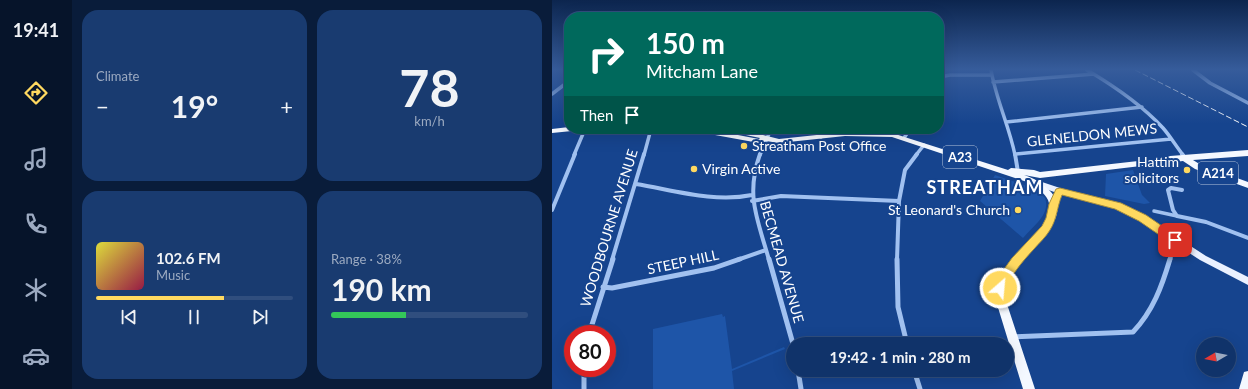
<!DOCTYPE html>
<html lang="en">
<head>
<meta charset="utf-8">
<style>
	body { margin:0; font-family:Lato,sans-serif; background:#193b70; color:#f1f3f6; height:100vh; display:flex; flex-direction:column; font-size:15px; white-space:nowrap }
	* { box-sizing:border-box; margin:0 }
	p { font-size:13px; color:#9caac1 }
	.icon { flex:none; width:22px; height:22px; fill:none; stroke:currentColor; stroke-width:2; stroke-linecap:round; stroke-linejoin:round }
	.map { position:relative; flex:1; overflow:hidden }
	.side { display:flex; flex-direction:column; gap:10px; padding:10px; background:#091c3a; width:480px }
	.side>* { flex:none }
	.top-card { position:absolute; left:12px; top:12px; width:380px; height:122px; border-radius:16px; box-shadow:0 4px 16px #0002,0 0 0 1px #304e7e; background:#00695c; color:#fff; overflow:hidden }
	.needle { width:26px; rotate:260deg }
	.controls { position:absolute; left:644px; top:337px; display:grid; gap:8px }
	.controls a { display:grid; place-items:center; width:40px; height:40px; border-radius:50%; background:#10336a; box-shadow:0 4px 16px #0002,0 0 0 1px #304e7e; font-size:20px }
	.speed { position:absolute; left:12px; top:325px; display:flex; gap:8px; font-size:20px; font-weight:700; text-align:center }
	.speed>* { display:grid; place-content:center; width:52px; height:52px; border-radius:50%; background:#10336a; box-shadow:0 4px 16px #0002,0 0 0 1px #304e7e; line-height:1 }
	.speed .limit { border:6px solid #d22; background:#fff; color:#111 }
	.pin { position:absolute; display:grid; place-items:center; width:34px; height:34px; color:#fff; margin:-17px; border-radius:8px; box-shadow:0 2px 6px #0006 }
	.me { position:absolute; width:44px; margin:-22px; rotate:27deg; stroke-linejoin:round; filter:drop-shadow(0 0 3px #0008) }
	.turn { display:flex; align-items:center; gap:14px; height:84px; padding:0 16px; font-size:18px }
	.turn .icon { width:52px; height:52px; stroke-width:2.5 }
	.turn b { display:block; font-size:28px; line-height:34px }
	.then { display:flex; align-items:center; height:38px; padding:0 16px; background:#0003; gap:8px; font-size:15px }
	.big { font-size:30px; font-weight:700; line-height:1.1 }
	.side .tile { flex:1; display:flex; flex-direction:column; justify-content:center; gap:6px; min-width:0; padding:0 14px; border-radius:16px; background:#193b70 }
	.side .dial { align-items:center; gap:0 }
	.dial b { font-size:52px; line-height:1 }
	.song { display:flex; align-items:center; gap:12px }
	.cover { width:48px; height:48px; border-radius:6px; background:linear-gradient(135deg,hsl(60 70% 55%),hsl(340 70% 35%)) }
	.played { height:4px; border-radius:2px; background:linear-gradient(90deg,#ffd960 65%,#304e7e 65%) }
	.keys { display:flex; justify-content:space-around; direction:ltr }
	.heat { display:flex; justify-content:space-between; align-items:center; font-size:22px; direction:ltr }
	.charge { height:6px; border-radius:3px; background:linear-gradient(90deg,#34c759 38%,#304e7e 0) }
	.side .tiles { flex:1; display:grid; gap:10px; grid-template-columns:repeat(2,1fr) }
	.trip { position:absolute; left:234px; top:337px; width:228px; height:40px; border-radius:20px; background:#10336a; box-shadow:0 4px 16px #0002,0 0 0 1px #304e7e; font-weight:700; line-height:40px; text-align:center }
	main { display:flex; flex:1; min-height:0 }
	.tab-bar { display:flex; flex-direction:column; width:72px; justify-content:space-around; align-items:center; background:#06142a; color:#9caac1 }
	.tab-bar .icon { width:28px; height:28px }
	.tab-bar .current { color:#ffd960 }
	.tab-bar b { font-size:18px; color:#f1f3f6 }
	.map>svg:first-child { display:block }
</style>
</head>
<body>
<main>
<nav class="tab-bar">
<b>19:41</b>
<svg class="icon current" aria-label="directions" viewBox="0 0 24 24"><path d="M12 3l9 9-9 9-9-9zM9 14v-3h6M13 9l2 2-2 2"/></svg>
<svg class="icon" aria-label="music" viewBox="0 0 24 24"><path d="M9 18V5l10-2v13"/><circle cx="6" cy="18" r="3"/><circle cx="16" cy="16" r="3"/></svg>
<svg class="icon" aria-label="phone" viewBox="0 0 24 24"><path d="M5 4h4l2 5-3 2q2 4 5 5l2-3 5 2v4C11 20 4 13 5 4z"/></svg>
<svg class="icon" aria-label="climate" viewBox="0 0 24 24"><path d="M12 3v18M4 7l16 10M4 17L20 7"/></svg>
<svg class="icon" aria-label="car" viewBox="0 0 24 24"><path d="M5 17H2v-5l4-1 3-4h7l3 4 3 1v5h-3M9 17h6M6 11h13"/><circle cx="7" cy="17" r="2"/><circle cx="17" cy="17" r="2"/></svg>
</nav>
<section class="side">
<div class="tiles">
<div class="tile"><p>Climate</p>
<div class="heat"><a>−</a><b class="big">19°</b><a>+</a></div>
</div>
<div class="tile dial"><b>78</b><p>km/h</p></div>
<div class="tile">
<div class="song"><i class="cover"></i><div><b>102.6 FM</b><p>Music</p></div></div>
<div class="played"></div>
<div class="keys"><svg class="icon" aria-label="previous" viewBox="0 0 24 24"><path d="M18 5L8 12l10 7zM5 5v14"/></svg><svg class="icon" aria-label="pause" viewBox="0 0 24 24"><path d="M8 5v14M16 5v14"/></svg><svg class="icon" aria-label="next" viewBox="0 0 24 24"><path d="M6 5l10 7-10 7zM19 5v14"/></svg></div>
</div>
<div class="tile"><p>Range · 38%</p><b class="big">190 km</b><div class="charge"></div></div>
</div>
</section>
<div class="map">
<svg width="696" height="389" viewBox="0 0 696 389">
	<rect width="100%" height="100%" fill="#16448e"/>
	<path fill="#1e55a8" d="M581,170L590,195L598,203L592,204L553,196L554,174Z
		M443,175L483,189L493,198C499,214 481,226 471,238L428,201Z
		M170,314L171,317L173,316L180,369L232,347L233,349L180,371L182,389H101V329Z"/>
	<g fill="none" stroke-linecap="round" stroke-linejoin="round">
		<path stroke="#a1c1f0" stroke-width="3.5" d="M602,211L625,216"/>
		<path stroke="#a1c1f0" stroke-width="3.5" d="M439,70C444,99 457,126 463,155
			M535,70C562,86 589,104 611,128C618,136 624,146 631,155
			M641,70L658,83L696,103
			M387,77L398,75H439
			M441,82L542,74
			M0,94L17,81
			M454,122L590,107
			M268,129L269,137
			M329,134L331,129
			M352,138L358,129
			M463,154L619,139
			M22,155L33,129
			M92,155L99,129
			M208,155L219,129
			M364,155L372,145"/>
		<path stroke="#a1c1f0" stroke-width="4" d="M208,154C193,196 206,220 217,260
			M463,154L466,172
			M630,154L633,158
			M84,184C121,190 162,203 200,195
			M630,190L619,188L616,190L621,210L625,216L654,222L696,238
			M200,201L229,196L347,201
			M0,210L23,154
			M60,260L92,154
			M185,260L214,250
			M345,260L347,201L353,170L365,154
			M618,260L623,240"/>
		<path stroke="#a1c1f0" stroke-width="5" d="M217,259L241,344
			M345,259L346,307L355,344
			M51,287L60,288L162,268L188,259
			M37,334L61,259
			M460,337L581,332C601,311 610,286 618,259
			M32,368V389
			M246,370L249,389
			M362,370L368,389"/>
		<path fill="#eaf1ff" fill-rule="evenodd" d="M484,180L508,188L566,203L583,210L654,256L696,277V285L648,260L577,214L565,209L508,194L482,185L481,183Z"/>
		<path fill="#f4f8ff" fill-rule="evenodd" d="M17,127V129H23L20,131L0,133V129Z
			M138,129H154L207,139L208,138L175,131L172,129H187L227,139L293,132L340,133L456,170L459,168L482,170L488,172L613,158L618,156L696,150V156L641,160L649,165L696,182V188L643,169L631,161L488,178L472,175C482,178 490,183 498,191C526,220 467,256 456,280C452,287 453,293 454,301L483,389H471L444,301C444,297 442,293 443,289C446,280 450,271 456,264C467,249 505,221 496,200C493,193 484,188 478,183L340,137L293,136L227,143L214,141L207,143L141,131Z
			M696,371V389H687L692,372Z"/>
		<path stroke="#fff" stroke-width="1" stroke-dasharray="6 2.5" stroke-linecap="butt" d="M583,70L696,127"/>
	</g>
	<linearGradient id="sky" x2="0" y2="1"><stop stop-color="#0c254e"/><stop offset="0.56" stop-color="#365c9b"/><stop offset="1" stop-color="#365c9b" stop-opacity="0"/></linearGradient>
	<rect width="696" height="124" fill="url(#sky)"/>
	<path fill="#ffd960" stroke="#a68d3e" d="M508,188L569,203L594,215L626,237L628,240L626,243L623,245L619,243L587,221L563,209L510,195C505,207 505,219 498,230C494,237 487,243 482,249C469,263 459,275 452,292L448,293L444,292L443,288L450,272L460,258L490,226L494,218L497,204L504,189Z"/>
	<g fill="#ffd960" stroke="#16448e" stroke-width="1.5">
		<circle cx="192" cy="146" r="4"/>
		<circle cx="142" cy="169" r="4"/>
		<circle cx="635" cy="170" r="4"/>
		<circle cx="466" cy="210" r="4"/>
	</g>
	<g text-anchor="middle" stroke-width="4" stroke-linejoin="round" paint-order="stroke">
		<g fill="#16448e" stroke="#b9c7dd" stroke-width="1">
			<rect x="391" y="146" width="34" height="22" rx="3"/>
			<rect x="646" y="162" width="40" height="22" rx="3"/>
		</g>
		<g font-size="13" font-weight="bold" fill="#fff">
			<text x="408" y="162">A23</text>
			<text x="666" y="178">A214</text>
		</g>
		<g font-size="14" fill="#fff" stroke="#16448e">
			<text transform="translate(540 135) rotate(-6)" y="5">GLENELDON MEWS</text>
			<text transform="translate(57 228) rotate(-73)" y="5">WOODBOURNE AVENUE</text>
			<text transform="translate(131 262) rotate(-12)" y="5">STEEP HILL</text>
			<text transform="translate(230 262) rotate(74)" y="5">BECMEAD AVENUE</text>
		</g>
		<g font-size="14" fill="#fff" stroke="#16448e" text-anchor="start">
			<text x="200" y="151">Streatham Post Office</text>
			<text x="627" y="167" text-anchor="end">Hattim<tspan x="627" dy="16">solicitors</tspan></text>
			<text x="150" y="174">Virgin Active</text>
			<text x="458" y="215" text-anchor="end">St Leonard's Church</text>
		</g>
		<g font-size="18" font-weight="bold" letter-spacing="1" fill="#fff" stroke="#16448e">
			<text x="433" y="194">STREATHAM</text>
		</g>
	</g>
</svg>
<div class="controls">
<a><svg class="needle" viewBox="-14 -14 28 28"><path d="M0-13l5 13h-10z" fill="#e53935"/><path d="M0 13l5-13h-10z" fill="#9caac1"/></svg></a>
</div>
<div class="speed"><div class="limit">80</div></div>
<div class="pin" style="left:623px;top:240px;background:#d93025"><svg class="icon" aria-label="arrive" viewBox="0 0 24 24"><path d="M6 21V4h12l-3 4 3 4H6"/></svg></div>
<svg class="me" style="left:448px;top:288px" viewBox="-20 -20 40 40"><circle r="17" fill="#ffd960" stroke="#fff" stroke-width="3"/><path d="M0-11L8 9 0 5-8 9z" fill="#fff"/></svg>
<div class="trip">19:42 · 1 min · 280 m</div>
<div class="top-card">
<div class="turn"><svg class="icon" aria-label="right" viewBox="0 0 24 24"><path d="M7 20v-9h11M14 6l5 5-5 5"/></svg><div><b>150 m</b>Mitcham Lane</div></div>
<div class="then">Then<svg class="icon" aria-label="arrive" viewBox="0 0 24 24"><path d="M6 21V4h12l-3 4 3 4H6"/></svg></div>
</div>
</div>
</main>
</body>
</html>
